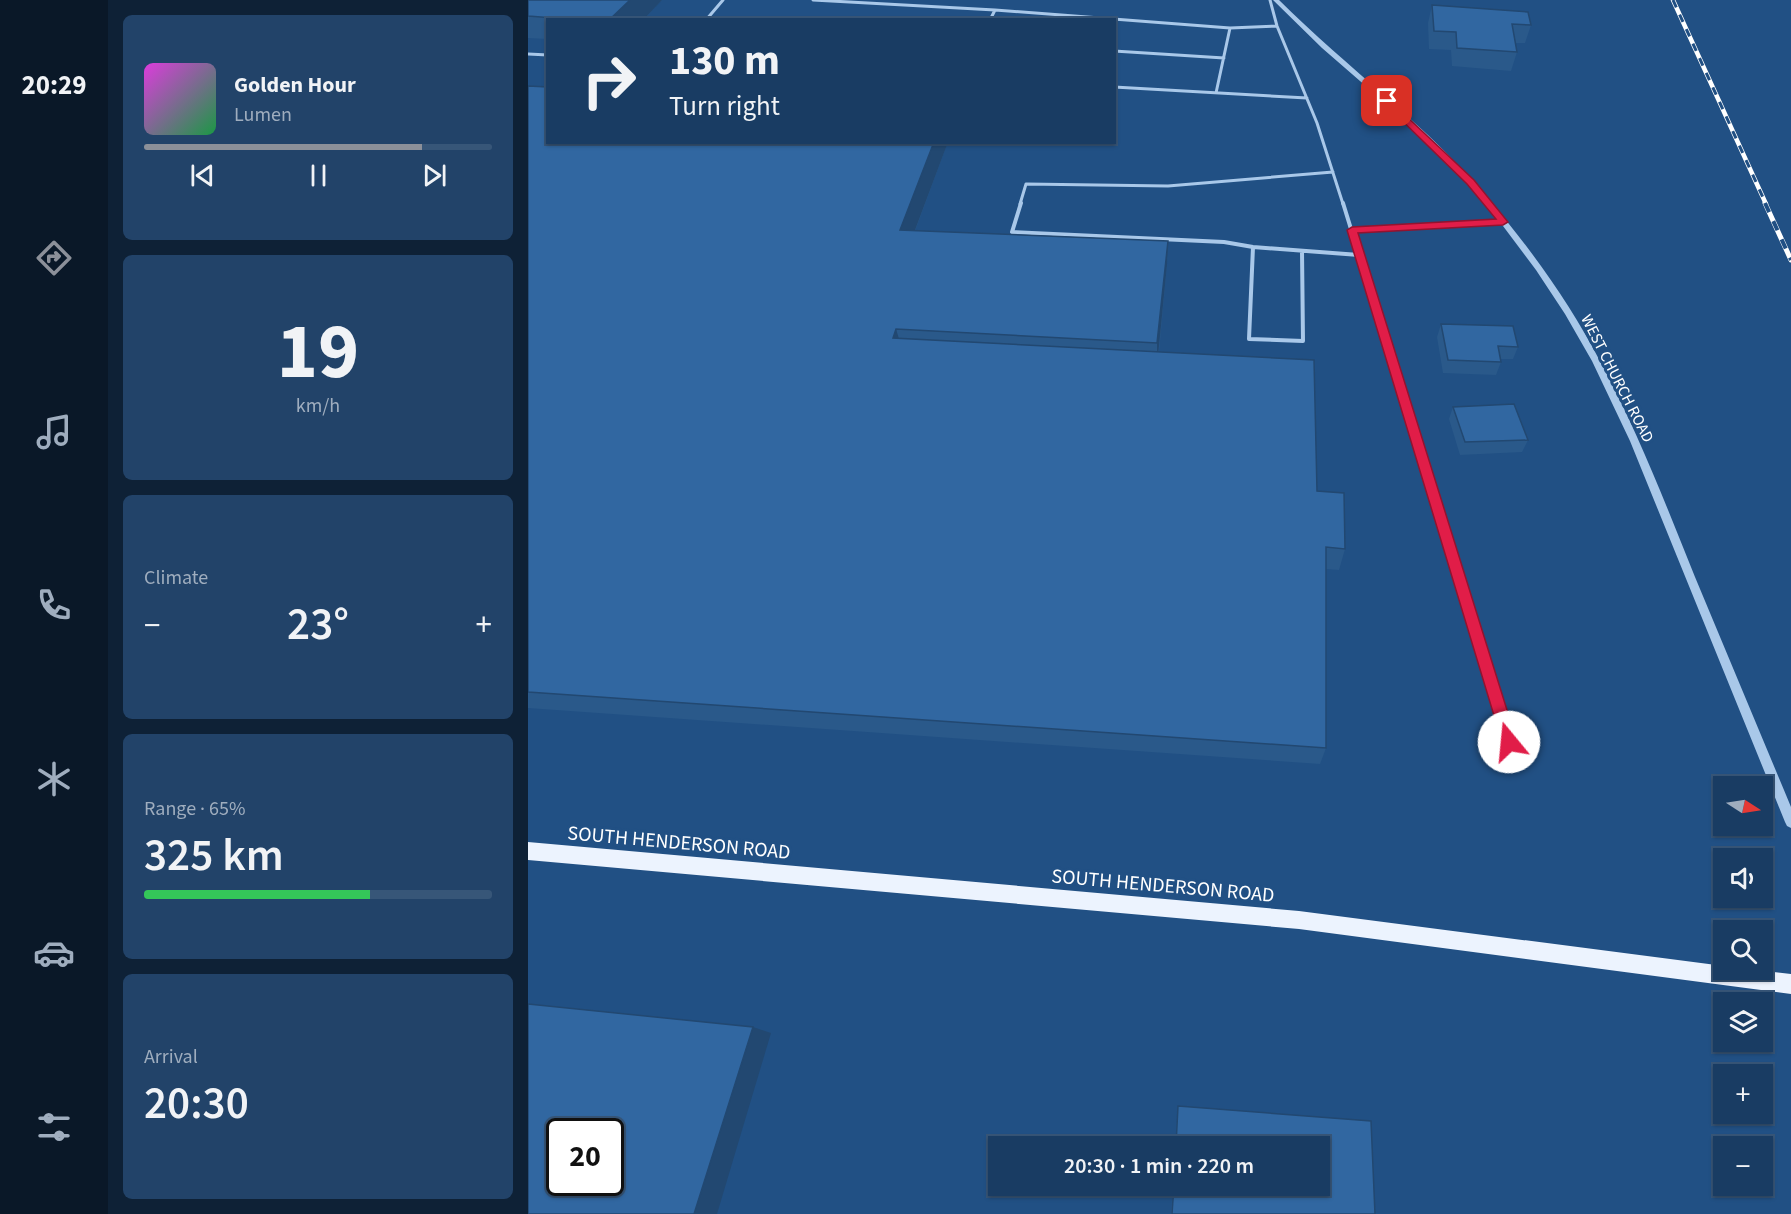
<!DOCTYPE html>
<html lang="en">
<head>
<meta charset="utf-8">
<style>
	body { margin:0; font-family:"Source Sans 3",sans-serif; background:#224369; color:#f1f3f6; height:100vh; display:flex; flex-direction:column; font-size:22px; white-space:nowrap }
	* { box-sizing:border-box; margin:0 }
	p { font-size:20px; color:#9fadbe }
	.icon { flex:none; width:33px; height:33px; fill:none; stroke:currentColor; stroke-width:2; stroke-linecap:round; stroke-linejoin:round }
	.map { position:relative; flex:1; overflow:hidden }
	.details { display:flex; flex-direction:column; gap:15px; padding:15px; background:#0e2136; width:420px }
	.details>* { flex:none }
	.banner { position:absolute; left:18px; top:18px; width:570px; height:126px; border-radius:0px; box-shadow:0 2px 4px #0004,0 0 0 2px #375678; background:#193c63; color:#f1f3f6; overflow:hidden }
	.needle { width:39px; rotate:102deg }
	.fabs { position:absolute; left:1185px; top:776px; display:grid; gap:12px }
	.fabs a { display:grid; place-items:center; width:60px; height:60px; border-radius:0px; background:#193c63; box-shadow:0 2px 4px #0004,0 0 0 2px #375678; font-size:30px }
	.speed { position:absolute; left:18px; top:1118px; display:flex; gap:12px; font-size:30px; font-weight:700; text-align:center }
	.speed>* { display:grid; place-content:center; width:78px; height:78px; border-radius:50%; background:#193c63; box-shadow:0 2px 4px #0004,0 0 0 2px #375678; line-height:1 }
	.speed .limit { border:3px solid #111; border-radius:9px; background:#fff; color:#111 }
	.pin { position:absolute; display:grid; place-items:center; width:51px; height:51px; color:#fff; margin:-26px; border-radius:12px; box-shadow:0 3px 9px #0006 }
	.me { position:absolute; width:66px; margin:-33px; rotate:343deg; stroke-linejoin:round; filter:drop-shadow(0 0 4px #0008) }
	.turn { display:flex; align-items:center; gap:21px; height:126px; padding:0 24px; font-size:27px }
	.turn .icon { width:78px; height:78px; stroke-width:2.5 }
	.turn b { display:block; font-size:42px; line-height:51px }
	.big { font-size:45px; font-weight:600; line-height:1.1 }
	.details .card { flex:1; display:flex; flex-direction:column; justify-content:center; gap:9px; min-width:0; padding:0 21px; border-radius:9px; background:#224369 }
	.details .dial { align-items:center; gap:0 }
	.dial b { font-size:78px; line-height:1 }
	.song { display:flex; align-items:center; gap:18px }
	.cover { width:72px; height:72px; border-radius:9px; background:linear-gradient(135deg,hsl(300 70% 55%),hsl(140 70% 35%)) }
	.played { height:6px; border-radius:3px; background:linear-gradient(90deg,#8c9099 80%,#375678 80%) }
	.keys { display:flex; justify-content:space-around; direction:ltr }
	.heat { display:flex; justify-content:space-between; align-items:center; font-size:33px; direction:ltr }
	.charge { height:9px; border-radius:4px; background:linear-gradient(90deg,#34c759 65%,#375678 0) }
	.trip { position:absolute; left:460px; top:1136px; width:342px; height:60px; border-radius:0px; background:#193c63; box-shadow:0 2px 4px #0004,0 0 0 2px #375678; font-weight:600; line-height:60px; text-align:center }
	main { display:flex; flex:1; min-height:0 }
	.tab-bar { display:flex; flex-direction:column; width:108px; justify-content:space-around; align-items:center; background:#0a1828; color:#9fadbe }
	.tab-bar .icon { width:42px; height:42px }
	.tab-bar .selected { color:#8c9099 }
	.tab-bar b { font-size:27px; color:#f1f3f6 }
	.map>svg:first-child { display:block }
</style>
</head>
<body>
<main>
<nav class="tab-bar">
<b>20:29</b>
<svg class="icon selected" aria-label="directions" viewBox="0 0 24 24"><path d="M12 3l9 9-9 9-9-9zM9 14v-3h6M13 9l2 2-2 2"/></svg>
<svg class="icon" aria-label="music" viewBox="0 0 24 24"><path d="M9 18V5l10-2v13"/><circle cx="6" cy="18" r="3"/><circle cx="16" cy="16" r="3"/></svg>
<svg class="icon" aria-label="phone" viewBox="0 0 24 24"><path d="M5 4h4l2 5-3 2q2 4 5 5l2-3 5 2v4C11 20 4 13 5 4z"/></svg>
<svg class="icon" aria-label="climate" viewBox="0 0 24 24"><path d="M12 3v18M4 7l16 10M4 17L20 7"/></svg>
<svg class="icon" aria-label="car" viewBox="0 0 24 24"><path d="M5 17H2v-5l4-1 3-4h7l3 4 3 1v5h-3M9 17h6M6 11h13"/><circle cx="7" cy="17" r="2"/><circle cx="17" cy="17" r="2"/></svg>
<svg class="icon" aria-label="filters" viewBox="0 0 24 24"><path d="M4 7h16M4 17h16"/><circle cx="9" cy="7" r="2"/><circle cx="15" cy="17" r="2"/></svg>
</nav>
<section class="details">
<div class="card">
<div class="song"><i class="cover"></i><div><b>Golden Hour</b><p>Lumen</p></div></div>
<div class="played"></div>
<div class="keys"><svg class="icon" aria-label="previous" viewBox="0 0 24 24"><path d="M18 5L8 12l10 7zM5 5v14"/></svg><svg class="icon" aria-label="pause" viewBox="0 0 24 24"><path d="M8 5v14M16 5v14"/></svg><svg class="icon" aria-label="next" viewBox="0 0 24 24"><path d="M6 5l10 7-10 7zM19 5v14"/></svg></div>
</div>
<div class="card dial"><b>19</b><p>km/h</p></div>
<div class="card"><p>Climate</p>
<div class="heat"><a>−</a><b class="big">23°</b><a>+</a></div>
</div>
<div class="card"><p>Range · 65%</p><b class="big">325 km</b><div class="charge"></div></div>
<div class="card"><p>Arrival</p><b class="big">20:30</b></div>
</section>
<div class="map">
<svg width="1263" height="1214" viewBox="0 0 1263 1214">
	<rect width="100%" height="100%" fill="#215084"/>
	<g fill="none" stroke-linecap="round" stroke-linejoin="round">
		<path stroke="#a9c8e9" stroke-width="3" d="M285,0L467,10L702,28L749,26
			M742,0L749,26L789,123L815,204
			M178,20L195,0
			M462,20L467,10
			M586,51L696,58
			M0,54L20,55
			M586,87L779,98
			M688,93L702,28
			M492,204L498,184L640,186L805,172"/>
		<path stroke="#a9c8e9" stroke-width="4" d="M493,203L484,232L696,242L725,247L831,255
			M815,203L895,463
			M824,230L975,222
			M725,247L721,339L775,341L774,251"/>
		<path stroke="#a9c8e9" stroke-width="4.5" d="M895,462L981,742"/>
		<path fill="#a9c8e9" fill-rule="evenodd" d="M745,0H751C820,69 901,126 963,202C1005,252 1043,305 1073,363C1110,432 1138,505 1167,577C1199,654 1231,730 1263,807V828L1259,826L1257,822L1102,441L1064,361L1037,314L1008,270L975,226L918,159L870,114L794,48Z"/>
		<path fill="#ecf3fe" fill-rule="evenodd" d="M0,842L771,911L1196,966V969H1221L1263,974V994L771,929L0,860Z"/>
		<g stroke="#fff" stroke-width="4.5">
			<path id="rail-far1" d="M1145,0L1238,204"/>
		</g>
		<g stroke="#fff" stroke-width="5">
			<path id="rail" d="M1237,203L1263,260"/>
		</g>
		<use href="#rail-far1" stroke="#215084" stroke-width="3" stroke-dasharray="8" stroke-linecap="butt"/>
		<use href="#rail" stroke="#215084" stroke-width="4" stroke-dasharray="10" stroke-linecap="butt"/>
	</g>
	<path fill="#2a598a" d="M0,0H134L115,20H20V39L0,38Z
		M904,5L1003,25L997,43H987L989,52L983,71L924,66L923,50L901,49L900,23Z
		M0,86L20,142H420L387,231L640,241L639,265L631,352L789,491L817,549L811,570L798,569V748L792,764L0,708Z
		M913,324L990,347L985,359H973V362L968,375L915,373L909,337Z
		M925,407L1000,440L994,452L932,455L921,419Z
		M650,1106L843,1121L847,1214H643L645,1185H792V1146H647Z"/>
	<path fill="#224871" d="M102,0H134L115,20H81Z
		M406,142H420L378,254L372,230Z
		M640,241L639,265L629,366V343Z
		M368,329L375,352L365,338Z
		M225,1027L243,1033L189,1214H166Z"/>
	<path fill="#3167a1" stroke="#224871" stroke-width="1.5" fill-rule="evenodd" d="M0,0H102L81,20H52L0,16Z
		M904,5L1000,12L1003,25L984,24L989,52L929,48L928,32L906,31Z
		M0,86L20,87V142H406L372,230L640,241L629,343L368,329L365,338L786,360L789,491L816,493L817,549L798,547V748L0,692Z
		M913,324L985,326L990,347L970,346L973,362L920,360Z
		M986,404L1000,440L937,442L925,407Z
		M0,1004L225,1027L166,1214H0ZM32,1131H82V1182H32Z
		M650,1106L843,1121L847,1214H644L646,1185H792V1146H648Z"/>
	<path fill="#e11d48" stroke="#92132f" stroke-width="1.5" d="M859,98L946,180L980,222L975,225L830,233L989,742L986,747L981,749L976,747L974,742L819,230L824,227L968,219L939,184L856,103L855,101Z"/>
	<g text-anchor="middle" stroke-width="6" stroke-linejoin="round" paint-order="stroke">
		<g font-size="16" fill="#fff" stroke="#215084">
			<text transform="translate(1090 378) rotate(63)" y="6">WEST CHURCH ROAD</text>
		</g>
		<g font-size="20" fill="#fff" stroke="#215084">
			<text transform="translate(151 842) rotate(5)" y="7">SOUTH HENDERSON ROAD</text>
			<text transform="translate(635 885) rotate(5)" y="7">SOUTH HENDERSON ROAD</text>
		</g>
	</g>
</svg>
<div class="fabs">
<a><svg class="needle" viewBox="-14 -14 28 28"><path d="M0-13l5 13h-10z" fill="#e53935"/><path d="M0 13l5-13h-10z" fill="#9fadbe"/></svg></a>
<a><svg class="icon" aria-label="sound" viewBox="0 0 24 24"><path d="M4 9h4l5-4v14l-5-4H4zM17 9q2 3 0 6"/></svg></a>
<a><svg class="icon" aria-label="search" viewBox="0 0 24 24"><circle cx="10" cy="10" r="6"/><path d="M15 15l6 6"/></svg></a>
<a><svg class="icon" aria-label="layers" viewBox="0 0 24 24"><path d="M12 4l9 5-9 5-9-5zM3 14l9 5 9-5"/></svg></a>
<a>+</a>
<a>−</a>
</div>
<div class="speed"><div class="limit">20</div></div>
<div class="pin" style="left:859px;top:101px;background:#d93025"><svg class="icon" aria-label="arrive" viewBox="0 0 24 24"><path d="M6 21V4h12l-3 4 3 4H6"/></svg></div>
<svg class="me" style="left:981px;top:742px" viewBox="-20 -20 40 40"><circle r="19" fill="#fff"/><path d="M0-13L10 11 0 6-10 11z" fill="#e11d48"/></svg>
<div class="trip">20:30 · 1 min · 220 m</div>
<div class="banner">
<div class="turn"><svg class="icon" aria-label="right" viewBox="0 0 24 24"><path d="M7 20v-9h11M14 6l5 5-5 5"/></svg><div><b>130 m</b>Turn right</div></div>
</div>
</div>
</main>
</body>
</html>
